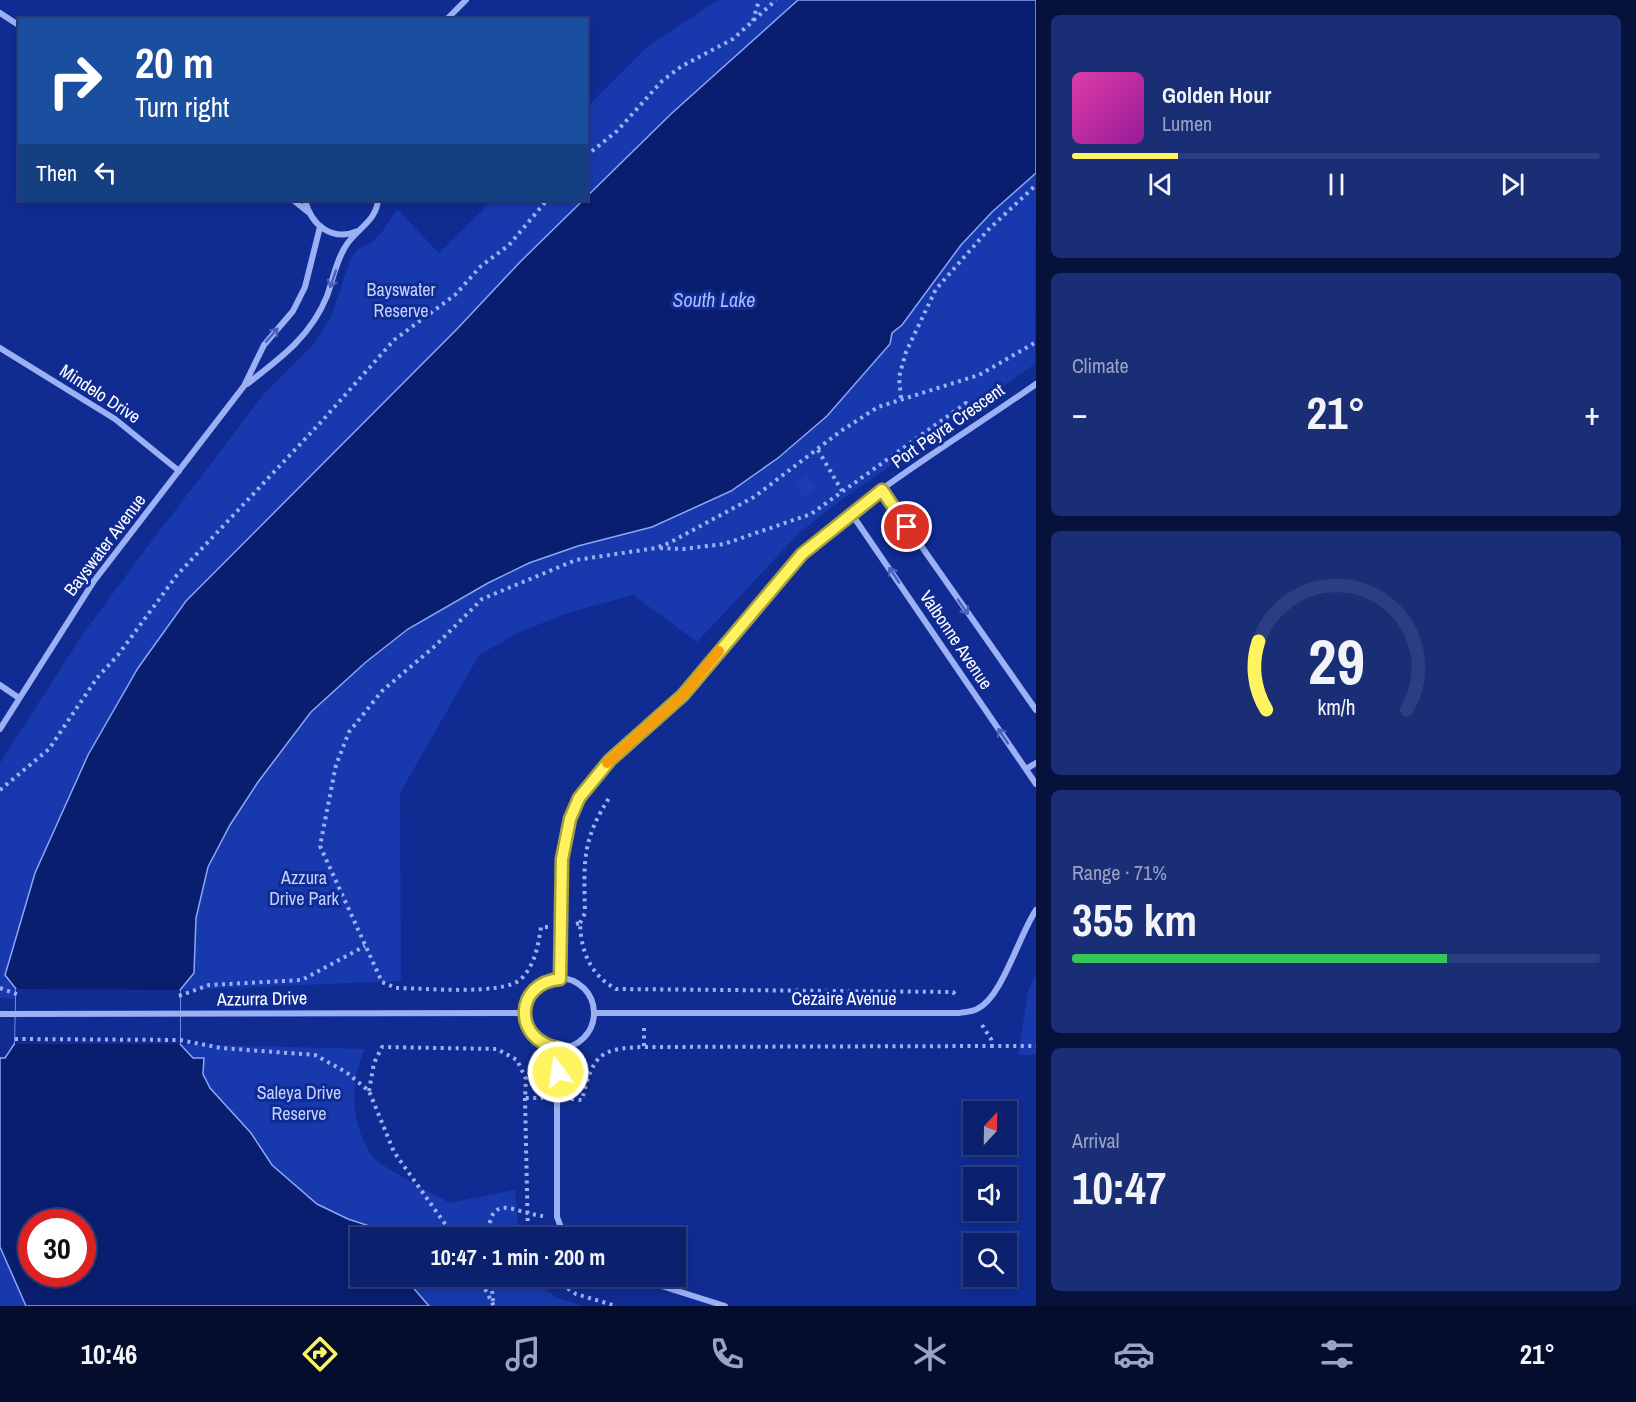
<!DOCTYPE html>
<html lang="en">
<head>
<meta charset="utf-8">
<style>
	body { margin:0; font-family:"Archivo Narrow",sans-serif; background:#1a2e76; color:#f1f3f6; height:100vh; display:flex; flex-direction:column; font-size:22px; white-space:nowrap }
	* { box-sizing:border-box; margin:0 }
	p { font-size:20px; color:#9aa3c2 }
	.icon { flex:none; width:33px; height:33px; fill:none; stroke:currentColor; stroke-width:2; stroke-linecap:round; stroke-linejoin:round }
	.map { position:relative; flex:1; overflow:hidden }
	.details { display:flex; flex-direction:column; gap:15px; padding:15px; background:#07123c; width:600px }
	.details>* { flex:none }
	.top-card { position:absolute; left:18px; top:18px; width:570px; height:183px; border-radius:0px; box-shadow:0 3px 9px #0003,0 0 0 2px #2c3e81; background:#1a4fa0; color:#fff; overflow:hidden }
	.needle { width:39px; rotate:22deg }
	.tools { position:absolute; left:963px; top:1101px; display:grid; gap:12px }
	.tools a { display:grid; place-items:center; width:54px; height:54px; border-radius:0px; background:#0c216e; box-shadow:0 3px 9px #0003,0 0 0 2px #2c3e81; font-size:30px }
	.speed { position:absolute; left:18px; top:1209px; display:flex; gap:12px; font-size:30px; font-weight:700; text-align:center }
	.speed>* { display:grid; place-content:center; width:78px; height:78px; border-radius:50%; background:#0c216e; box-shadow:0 3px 9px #0003,0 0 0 2px #2c3e81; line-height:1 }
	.speed .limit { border:9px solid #d22; background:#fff; color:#111 }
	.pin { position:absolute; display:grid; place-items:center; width:51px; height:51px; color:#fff; margin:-26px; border:3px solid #fff; border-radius:50%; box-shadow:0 2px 6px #0007 }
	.me { position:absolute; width:66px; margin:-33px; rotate:346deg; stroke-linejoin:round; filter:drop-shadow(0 0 4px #0008) }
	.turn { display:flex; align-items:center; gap:21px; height:126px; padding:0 18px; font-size:27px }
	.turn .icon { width:78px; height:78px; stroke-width:2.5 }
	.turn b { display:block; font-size:42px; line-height:51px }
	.then { display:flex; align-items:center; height:57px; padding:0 18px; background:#0003; gap:12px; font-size:22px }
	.big { font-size:45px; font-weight:800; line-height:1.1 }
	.details .tile { flex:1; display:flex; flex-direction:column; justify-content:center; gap:9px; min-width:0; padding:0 21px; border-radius:9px; background:#1a2e76 }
	.details .dial { align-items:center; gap:0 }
	.dial svg { height:156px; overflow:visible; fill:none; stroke:#2c3e81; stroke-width:7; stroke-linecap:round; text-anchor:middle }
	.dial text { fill:#f1f3f6; stroke:none }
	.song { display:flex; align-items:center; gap:18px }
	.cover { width:72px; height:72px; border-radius:9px; background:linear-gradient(135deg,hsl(320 70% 55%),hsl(300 70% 35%)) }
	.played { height:6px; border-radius:3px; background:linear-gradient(90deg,#fff45f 20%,#2c3e81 20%) }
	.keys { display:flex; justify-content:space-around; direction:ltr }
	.heat { display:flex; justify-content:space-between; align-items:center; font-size:33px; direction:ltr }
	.charge { height:9px; border-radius:4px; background:linear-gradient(90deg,#34c759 71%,#2c3e81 0) }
	.trip { position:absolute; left:350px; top:1227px; width:336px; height:60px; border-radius:0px; background:#0c216e; box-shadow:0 3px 9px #0003,0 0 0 2px #2c3e81; font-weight:800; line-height:60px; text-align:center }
	.tabs { display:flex; height:96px; justify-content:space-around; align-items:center; background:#050d2c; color:#9aa3c2 }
	.tabs .icon { width:42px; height:42px }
	.tabs .active { color:#fff45f }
	.tabs b { font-size:27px; color:#f1f3f6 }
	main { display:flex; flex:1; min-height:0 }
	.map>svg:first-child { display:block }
</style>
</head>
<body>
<main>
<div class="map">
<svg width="1036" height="1306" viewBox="0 0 1036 1306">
	<rect width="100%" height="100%" fill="#102c93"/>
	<path fill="#1739ad" d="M718,0H798L587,198V107L647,47Z
		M1036,173L1035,364L833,506L799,533L697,642L633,595L571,612L522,631L479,655L400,793L401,981L180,990L194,973L196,918L208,867L230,825L258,782L311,712L366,662L408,629L488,583L529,563L731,491L778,458L827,416L892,333L902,325L961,245L992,212Z
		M493,200H585L521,261L457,329L186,601L138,668L88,755L35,873L5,975L16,989L15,999L0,998V763L85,631L148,546L263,395L314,344L332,315L351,258L359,248L371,243L382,232L397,209L439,253Z
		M1036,975V1055H1018L1028,991Z
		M180,1044L365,1049C349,1083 350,1127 374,1158C381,1167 436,1195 450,1203L515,1190L519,1237H386L382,1229L348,1219L316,1204L272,1165L251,1133L210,1088L193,1058Z
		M0,1247L26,1306H0Z
		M404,1277H531L557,1298L583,1306H429Z"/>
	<path fill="#091e6e" stroke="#8da7f7" stroke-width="1.5" fill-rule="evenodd" d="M798,0H1036V173L992,212L961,245L902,325L892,333L890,344L827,416L778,458L731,491L652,527L578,546L529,563L488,583L408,629L366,662L311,712L258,782L230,825L208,867L196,918L194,973L180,990V1044L193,1058H204L203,1074L210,1088L251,1133L272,1165L317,1204L348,1219L382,1230L386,1237L360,1238V1276L404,1277L429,1306H26L0,1247V1058H5L15,1043L16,989L5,975L35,873L88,755L138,668L186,601L457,329L521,261L672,113ZM32,1222H82V1274H32Z"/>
	<path fill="#102c93" d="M16,989L180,990V1044H15Z"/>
	<path fill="#1d3eb3" d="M807,475L817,488L805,498L795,485Z"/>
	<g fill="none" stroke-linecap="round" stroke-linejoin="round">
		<path stroke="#9cb0f4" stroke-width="4" stroke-dasharray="3 4.5" stroke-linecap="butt" d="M753,21L759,0
			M586,156L617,131L662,81L682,66L733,39L776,0
			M901,398L899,377L906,352L936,289L988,230L1036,185
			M818,450L842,491
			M660,548L683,549L724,544L811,514L966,403L971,409
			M0,790L49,749L97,678L118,655L177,575L322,421L394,340L455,295L481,266L509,245L547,200
			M580,923L585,913C584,861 581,841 611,795
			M576,924L580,923C581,951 590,975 616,989L953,992L957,996
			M548,927H541C538,946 535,965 521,979C502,996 423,988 396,988L382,982L320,846L336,765L349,732L382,691L435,646L482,599L576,560L656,548L669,543L754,497L841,431L878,407L979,375L1036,342
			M0,988L19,995
			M179,996L209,985L302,980L365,946
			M982,1025L991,1039L992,1046H1036
			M15,1039L180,1040L221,1048L315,1055L346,1072L369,1091L394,1152L455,1238
			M645,1047L992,1046
			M369,1091L374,1063L382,1047L497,1049L517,1060L526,1079L525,1098H543
			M525,1098L528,1238
			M571,1099L582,1100C593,1056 598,1048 644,1047V1028
			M488,1238C490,1190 513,1213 543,1216
			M478,1276L494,1306
			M491,1276L493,1301
			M549,1276L576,1294L616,1306"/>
		<path stroke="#9cb0f4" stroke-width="6" d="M0,13L20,26
			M446,20L466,0
			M293,200L308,212
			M305,200C311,225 332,242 358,231
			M0,348L115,419L179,471
			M247,384C281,358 311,336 327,296C333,279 337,258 347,244C359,227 376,221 378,200
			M882,490L1036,710
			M851,513L1036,784
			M0,685L19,698
			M0,729L94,581L244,386L264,345L293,311L305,287L320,227
			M1026,769L1036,763
			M524 1013a35 35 0 1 1 70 0a35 35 0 1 1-70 0Z
			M560,979L563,859L570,819L579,798L610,760L683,695L802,554C872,489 958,439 1036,384
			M594,1013H959C964,1012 972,1012 977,1009C1002,998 1019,935 1036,910
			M0,1014L525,1013
			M557,1048V1217L565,1238
			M630,1276L725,1306"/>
	</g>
	<defs><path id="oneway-shaft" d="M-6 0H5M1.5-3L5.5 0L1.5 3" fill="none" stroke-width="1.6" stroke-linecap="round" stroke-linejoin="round" transform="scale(1.5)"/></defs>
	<g stroke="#4861ba">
		<use href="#oneway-shaft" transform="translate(333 279) rotate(109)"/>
		<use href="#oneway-shaft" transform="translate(272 335) rotate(-49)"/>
		<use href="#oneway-shaft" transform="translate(894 575) rotate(-124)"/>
		<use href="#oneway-shaft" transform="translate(963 607) rotate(55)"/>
		<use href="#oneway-shaft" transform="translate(1003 736) rotate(-124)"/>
	</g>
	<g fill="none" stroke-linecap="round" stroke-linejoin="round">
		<g stroke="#a69f3e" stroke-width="15">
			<path id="route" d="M558,1072V1048C513,1040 514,983 560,979L562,859L570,819L579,798L610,760L683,695L802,554L882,490L907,527"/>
		</g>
		<use href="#route" stroke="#fff45f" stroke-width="10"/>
		<path stroke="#f59e0b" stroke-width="10" d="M607,763L683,695L719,651"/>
	</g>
	<g text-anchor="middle" stroke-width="6" stroke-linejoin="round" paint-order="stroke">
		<g font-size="18" fill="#c4d1fe" stroke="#102c93">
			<text x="401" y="296">Bayswater<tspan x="401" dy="21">Reserve</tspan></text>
			<text x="304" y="884">Azzura<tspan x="304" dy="21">Drive Park</tspan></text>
			<text x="299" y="1099">Saleya Drive<tspan x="299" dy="21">Reserve</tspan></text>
		</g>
		<g font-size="18" fill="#fff" stroke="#102c93">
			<text transform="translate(100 394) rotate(33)" y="6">Mindelo Drive</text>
			<text transform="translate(948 426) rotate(-35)" y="6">Port Peyra Crescent</text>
			<text transform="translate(105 545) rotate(-53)" y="6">Bayswater Avenue</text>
			<text transform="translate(956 640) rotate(56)" y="6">Valbonne Avenue</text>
			<text transform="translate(262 999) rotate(-1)" y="6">Azzurra Drive</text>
			<text x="844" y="1005">Cezaire Avenue</text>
		</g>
		<g font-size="20" font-style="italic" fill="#a8bbfa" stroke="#102c93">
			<text x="714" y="307">South Lake</text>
		</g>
	</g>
</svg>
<div class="tools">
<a><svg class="needle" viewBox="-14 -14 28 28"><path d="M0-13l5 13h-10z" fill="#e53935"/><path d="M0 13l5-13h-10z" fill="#9aa3c2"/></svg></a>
<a><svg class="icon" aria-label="sound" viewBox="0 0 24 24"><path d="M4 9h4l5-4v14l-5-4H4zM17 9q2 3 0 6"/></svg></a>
<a><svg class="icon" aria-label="search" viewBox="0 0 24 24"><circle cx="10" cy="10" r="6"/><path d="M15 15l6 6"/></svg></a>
</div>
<div class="speed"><div class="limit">30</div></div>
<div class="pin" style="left:907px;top:527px;background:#d93025"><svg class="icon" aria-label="arrive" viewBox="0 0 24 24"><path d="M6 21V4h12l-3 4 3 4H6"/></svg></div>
<svg class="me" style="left:558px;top:1072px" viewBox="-20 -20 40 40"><circle r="17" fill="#fff45f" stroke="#fff" stroke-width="3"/><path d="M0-11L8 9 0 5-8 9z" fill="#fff"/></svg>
<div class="trip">10:47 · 1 min · 200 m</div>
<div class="top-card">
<div class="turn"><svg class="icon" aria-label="right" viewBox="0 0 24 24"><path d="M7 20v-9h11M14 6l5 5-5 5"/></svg><div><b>20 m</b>Turn right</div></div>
<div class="then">Then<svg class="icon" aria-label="left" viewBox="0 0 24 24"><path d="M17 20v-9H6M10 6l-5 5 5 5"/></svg></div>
</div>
</div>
<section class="details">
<div class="tile">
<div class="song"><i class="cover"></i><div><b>Golden Hour</b><p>Lumen</p></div></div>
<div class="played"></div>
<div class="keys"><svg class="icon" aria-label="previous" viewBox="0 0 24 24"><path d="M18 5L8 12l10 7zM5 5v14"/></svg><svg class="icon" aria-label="pause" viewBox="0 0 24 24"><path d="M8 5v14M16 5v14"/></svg><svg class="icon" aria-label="next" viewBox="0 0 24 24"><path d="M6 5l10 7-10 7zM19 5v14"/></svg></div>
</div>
<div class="tile"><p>Climate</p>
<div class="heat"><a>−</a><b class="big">21°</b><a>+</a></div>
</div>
<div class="tile dial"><svg viewBox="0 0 100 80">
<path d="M14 69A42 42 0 1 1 86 69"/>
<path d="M14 69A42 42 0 0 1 10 34" stroke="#fff45f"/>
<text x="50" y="56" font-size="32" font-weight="700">29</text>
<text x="50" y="72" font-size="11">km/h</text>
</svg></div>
<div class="tile"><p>Range · 71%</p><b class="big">355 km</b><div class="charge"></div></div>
<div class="tile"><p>Arrival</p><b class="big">10:47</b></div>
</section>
</main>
<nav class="tabs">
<b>10:46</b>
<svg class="icon active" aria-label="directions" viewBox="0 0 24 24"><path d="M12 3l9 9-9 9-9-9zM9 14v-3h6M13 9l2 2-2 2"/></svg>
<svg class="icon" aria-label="music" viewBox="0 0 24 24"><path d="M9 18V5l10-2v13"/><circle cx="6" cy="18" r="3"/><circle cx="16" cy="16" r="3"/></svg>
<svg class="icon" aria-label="phone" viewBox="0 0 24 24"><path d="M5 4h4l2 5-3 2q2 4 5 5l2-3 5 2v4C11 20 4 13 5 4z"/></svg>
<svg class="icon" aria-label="climate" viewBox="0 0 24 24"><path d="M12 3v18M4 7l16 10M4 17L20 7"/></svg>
<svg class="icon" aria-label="car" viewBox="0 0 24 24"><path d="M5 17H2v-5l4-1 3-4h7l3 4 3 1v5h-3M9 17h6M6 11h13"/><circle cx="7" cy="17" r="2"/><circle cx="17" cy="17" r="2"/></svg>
<svg class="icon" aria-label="filters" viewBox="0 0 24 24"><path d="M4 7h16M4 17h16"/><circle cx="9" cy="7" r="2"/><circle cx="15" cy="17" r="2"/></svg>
<b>21°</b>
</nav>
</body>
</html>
